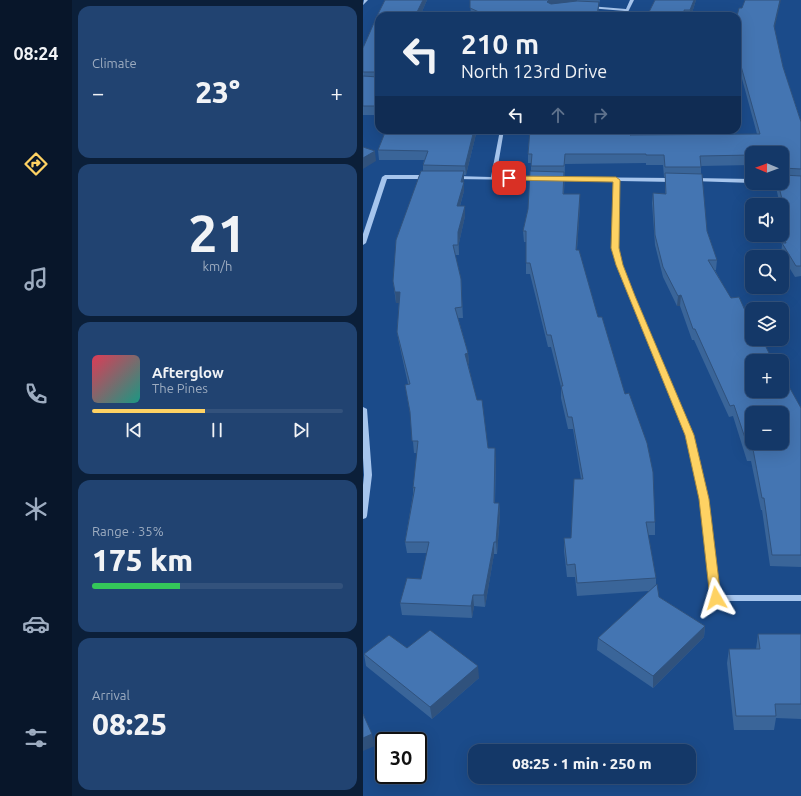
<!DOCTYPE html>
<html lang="en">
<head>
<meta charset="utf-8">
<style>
	body { margin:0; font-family:Ubuntu,sans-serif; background:#214371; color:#f1f3f6; height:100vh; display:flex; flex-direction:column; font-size:15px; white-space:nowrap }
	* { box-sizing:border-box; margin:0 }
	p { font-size:13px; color:#9dacc0 }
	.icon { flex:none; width:22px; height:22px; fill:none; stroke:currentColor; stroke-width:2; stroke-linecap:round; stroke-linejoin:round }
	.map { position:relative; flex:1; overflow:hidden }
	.drawer { display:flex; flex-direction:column; gap:6px; padding:6px; background:#0b1f39; width:291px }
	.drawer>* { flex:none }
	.guide { position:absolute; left:12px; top:12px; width:366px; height:122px; border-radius:12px; box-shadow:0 4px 16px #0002,0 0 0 1px #33527c; background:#143868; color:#f1f3f6; overflow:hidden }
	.needle { width:26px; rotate:271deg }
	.controls { position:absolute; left:382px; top:146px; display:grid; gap:8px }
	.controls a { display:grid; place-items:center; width:44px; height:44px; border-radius:8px; background:#143868; box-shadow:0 4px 16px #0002,0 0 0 1px #33527c; font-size:20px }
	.speed { position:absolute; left:12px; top:732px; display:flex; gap:8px; font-size:20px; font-weight:700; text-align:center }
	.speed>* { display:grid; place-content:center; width:52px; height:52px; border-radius:50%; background:#143868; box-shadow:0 4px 16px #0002,0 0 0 1px #33527c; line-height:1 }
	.speed .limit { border:2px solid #111; border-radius:6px; background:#fff; color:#111 }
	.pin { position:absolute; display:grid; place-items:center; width:34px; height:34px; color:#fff; margin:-17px; border-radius:8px; box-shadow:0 2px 6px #0006 }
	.me { position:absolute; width:44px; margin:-22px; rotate:353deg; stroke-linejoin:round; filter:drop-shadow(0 0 3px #0008) }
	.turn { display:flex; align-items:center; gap:14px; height:84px; padding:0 20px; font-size:18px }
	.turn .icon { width:52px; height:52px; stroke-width:2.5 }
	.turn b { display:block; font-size:28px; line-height:34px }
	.lanes { display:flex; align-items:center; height:38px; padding:0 20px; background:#0003; justify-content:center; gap:20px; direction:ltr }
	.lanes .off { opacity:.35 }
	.big { font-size:30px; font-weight:800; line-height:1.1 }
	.drawer .card { flex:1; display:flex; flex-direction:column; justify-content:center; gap:6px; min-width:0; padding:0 14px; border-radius:12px; background:#214371 }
	.drawer .dial { align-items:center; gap:0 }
	.dial b { font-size:52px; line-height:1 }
	.song { display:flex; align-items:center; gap:12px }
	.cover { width:48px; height:48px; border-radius:6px; background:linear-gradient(135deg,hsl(350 70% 55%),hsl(170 70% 35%)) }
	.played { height:4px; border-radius:2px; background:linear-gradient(90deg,#fed263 45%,#33527c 45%) }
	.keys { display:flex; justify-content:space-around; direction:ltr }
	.heat { display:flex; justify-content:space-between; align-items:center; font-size:22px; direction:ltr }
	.charge { height:6px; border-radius:3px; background:linear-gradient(90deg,#34c759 35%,#33527c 0) }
	.trip { position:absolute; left:105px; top:744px; width:228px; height:40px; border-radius:12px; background:#143868; box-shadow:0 4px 16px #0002,0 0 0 1px #33527c; font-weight:800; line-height:40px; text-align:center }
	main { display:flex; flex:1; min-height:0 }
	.menu { display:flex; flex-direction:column; width:72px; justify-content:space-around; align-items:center; background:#08162a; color:#9dacc0 }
	.menu .icon { width:28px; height:28px }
	.menu .on { color:#fed263 }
	.menu b { font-size:18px; color:#f1f3f6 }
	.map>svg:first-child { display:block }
</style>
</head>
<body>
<main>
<nav class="menu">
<b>08:24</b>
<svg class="icon on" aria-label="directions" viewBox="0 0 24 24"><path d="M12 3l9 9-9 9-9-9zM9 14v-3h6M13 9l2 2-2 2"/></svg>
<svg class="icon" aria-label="music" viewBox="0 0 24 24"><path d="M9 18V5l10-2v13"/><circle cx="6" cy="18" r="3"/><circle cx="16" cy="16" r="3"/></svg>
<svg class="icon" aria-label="phone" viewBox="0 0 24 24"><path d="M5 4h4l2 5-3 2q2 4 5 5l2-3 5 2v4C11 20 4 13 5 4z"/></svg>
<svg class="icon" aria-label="climate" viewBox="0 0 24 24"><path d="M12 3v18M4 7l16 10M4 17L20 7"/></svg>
<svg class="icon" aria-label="car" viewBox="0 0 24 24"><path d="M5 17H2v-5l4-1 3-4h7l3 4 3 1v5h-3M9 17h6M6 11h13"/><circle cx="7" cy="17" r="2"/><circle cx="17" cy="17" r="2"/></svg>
<svg class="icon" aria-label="filters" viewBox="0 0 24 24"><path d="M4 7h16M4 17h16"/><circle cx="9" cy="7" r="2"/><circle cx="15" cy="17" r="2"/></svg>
</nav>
<section class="drawer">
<div class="card"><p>Climate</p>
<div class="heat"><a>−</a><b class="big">23°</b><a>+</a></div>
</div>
<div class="card dial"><b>21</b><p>km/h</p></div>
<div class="card">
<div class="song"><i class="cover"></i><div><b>Afterglow</b><p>The Pines</p></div></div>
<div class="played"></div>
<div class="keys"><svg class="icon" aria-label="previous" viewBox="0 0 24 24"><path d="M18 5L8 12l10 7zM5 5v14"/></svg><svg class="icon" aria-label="pause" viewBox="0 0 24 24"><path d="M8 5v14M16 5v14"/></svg><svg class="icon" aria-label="next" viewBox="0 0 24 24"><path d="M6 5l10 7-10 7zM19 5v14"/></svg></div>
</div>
<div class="card"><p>Range · 35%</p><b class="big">175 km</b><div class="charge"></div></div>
<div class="card"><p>Arrival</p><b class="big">08:25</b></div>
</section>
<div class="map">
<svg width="438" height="796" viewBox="0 0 438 796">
	<rect width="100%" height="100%" fill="#1b4b8a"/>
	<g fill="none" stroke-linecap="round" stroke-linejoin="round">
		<path fill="#a6c5ed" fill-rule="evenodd" d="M1,0H5L0,5Z
			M267,0H271L263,16H259L262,11L226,8L224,7L226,6L263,9Z
			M137,130H141L133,177H175L178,179L177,180L91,179V177L93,176L128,177Z
			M22,175H65L68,177L65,179H24L3,243L0,245V234L19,177Z
			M193,177L311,178L314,180L311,182L256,181L255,248L259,265L330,435L345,499L357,595H438V601H353L350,600L349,598L337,499L322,435L253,265L249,248L250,181L191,180L190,179Z
			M331,178L389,179V183L329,181V179Z
			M0,407L4,409L9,475L4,516L3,518L0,519V485L1,475L0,458Z"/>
	</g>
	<path fill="#3a6599" d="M22,0H64L57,16H16V115H0V48L14,16Z
		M107,0H237L236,5L235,16H108Z
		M292,0H333L328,16H284Z
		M416,6L411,29L420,67L438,122V276L432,277L418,254L419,245L416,235H419V205H417L412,183H419V153H389V165L338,166V174L344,231L354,260L353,270H352L389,339L410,361L438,408V567L407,566L399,510H398L388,461H384L370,416L366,417L331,340H329L317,306H314L300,277L292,245L289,203L290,193L302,194V177H301L300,165H283V163L202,164L201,194L217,204L214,250L292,522V535H285L293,578V585L296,597L342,626L341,637L290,688L234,650L235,638L286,591L214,596L212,577H204L201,551V538H208L218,479L210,429H205L198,398V387L188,347H185L167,274H163V242H161L160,231L165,209L168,171V163H165V154L167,130H301L290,135L394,134L378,75H374V16L379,8Z
		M23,130H114L103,175H101V191L97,206L102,216L96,243V255H92L98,279L100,318H95L105,353L106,364H105L125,448L133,459L132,503H136L137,514L134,554H131L122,607L111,606L109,618L39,615L37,603L58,579L64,553H44L42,542L50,494V488L54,453H51L48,419L44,396L42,385L45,384L36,343L34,332L36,303H33L30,281L60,171V165L61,160H16L15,150Z
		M395,634H438V719L413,718L411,730H371L364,663L366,649H393Z
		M1,654L116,678L69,719L3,666Z"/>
	<path fill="#30527d" d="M60,0H64L57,16H52Z
		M186,0H214V4L188,7L184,2Z
		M331,0H333L328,16H327V10Z
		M417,0H418L410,35L411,26Z
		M111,130H114L103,175L102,166Z
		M279,130H301L267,144V135Z
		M12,151L13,161L0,169V158Z
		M101,171V191L94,216V206Z
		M217,194V204L213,261V250Z
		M102,206V216L96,243V255L95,232Z
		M32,292H37L38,303H33Z
		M318,295L317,306H314L315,296Z
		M105,353L106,364L103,365L102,354Z
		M132,448L133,459L131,514V503Z
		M136,503L137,514L134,554L133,542Z
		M131,542V554L122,607L121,595Z
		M110,595L111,606L109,618L108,606Z
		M342,626L341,637L290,688V676Z
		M115,666L116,678L69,719L67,707Z
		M9,734L12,746L0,751V738Z"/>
	<path fill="#4475b2" stroke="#30527d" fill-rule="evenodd" d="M22,0H60L52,16H16V73L15,72H0V48L14,16Z
		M107,0H186L184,2L188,4L214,1L236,2L234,16H125L107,8Z
		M292,0H331L327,10H321L322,16H284Z
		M382,0H417L411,26L420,67L438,122V169L420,168L419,172V153H389V155L337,156L338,167H302L301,155H283V154H202L201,166H168L169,154H165L167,130H279L267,135L397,134L378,66H374V16L376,8H379Z
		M16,74V106H0V76L15,77Z
		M23,130H111L102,166L60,165L65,151L15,150Z
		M0,147L12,151L0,158Z
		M58,171H101L98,182H101L94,206H102L95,232V245H90L98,279L99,307L92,308L105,353L102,354L114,400H119L125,448H132L131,503H136L133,542H131L121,595H110L108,606L37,603L44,578L58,579L66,542H42L52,487L50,488L55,441H49L47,412L42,385L47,384L34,332L37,292H32L30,281L33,240Z
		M167,171L201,172L200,194H217L213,250H216L235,317H239L262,394L266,393L284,443L290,472L292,522H283L293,578L214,583L212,564L204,565L201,538H208L211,479H220L209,417H205L198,386H200L188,335H184L167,263H163V231H160L165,209Z
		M302,173L339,174L344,231L354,260H345L368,298L376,297L389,326V339H399L410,361H389V391H419V374L438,408V555H409L401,498H399L390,449L386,450L371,405L367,406L332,329H330L318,295L315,296L300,267L292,235L290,193L303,194ZM389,413H419V443H389Z
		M419,174L420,175L438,176V266H433L419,243H423L419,231V219H420L419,216V211H422L415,183H419Z
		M294,584L296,597L342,626L290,676L235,638Z
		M67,630L115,666L67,707L1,654L26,635L44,648Z
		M395,634H438V704H412L413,716H373L366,649H397Z
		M0,714L9,734L0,738Z"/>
	<path fill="#fed263" stroke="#a58840" d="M146,176L253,177L257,180L256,248L260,265L272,296L331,435L346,499L358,598L357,600L353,602L349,600L347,598L336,499L322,435L253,265L248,248L250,182L143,180L142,178Z"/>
</svg>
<div class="controls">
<a><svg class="needle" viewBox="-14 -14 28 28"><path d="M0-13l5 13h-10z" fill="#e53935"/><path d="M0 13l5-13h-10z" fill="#9dacc0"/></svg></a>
<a><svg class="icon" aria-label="sound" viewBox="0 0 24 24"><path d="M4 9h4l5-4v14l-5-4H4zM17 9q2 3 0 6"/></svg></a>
<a><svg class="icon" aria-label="search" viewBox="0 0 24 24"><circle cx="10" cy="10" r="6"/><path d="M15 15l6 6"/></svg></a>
<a><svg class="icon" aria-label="layers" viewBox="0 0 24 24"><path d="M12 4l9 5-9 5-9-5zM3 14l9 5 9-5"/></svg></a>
<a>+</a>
<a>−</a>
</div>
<div class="speed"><div class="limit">30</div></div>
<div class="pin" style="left:146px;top:178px;background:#d93025"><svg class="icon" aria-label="arrive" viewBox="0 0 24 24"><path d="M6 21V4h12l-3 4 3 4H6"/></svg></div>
<svg class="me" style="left:353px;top:598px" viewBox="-20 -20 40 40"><path d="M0-17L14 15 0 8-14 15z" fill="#fed263" stroke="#fff" stroke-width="4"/></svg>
<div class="trip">08:25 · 1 min · 250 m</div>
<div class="guide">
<div class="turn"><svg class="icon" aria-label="left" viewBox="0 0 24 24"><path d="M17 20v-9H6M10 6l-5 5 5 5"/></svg><div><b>210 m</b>North 123rd Drive</div></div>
<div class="lanes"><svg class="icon" aria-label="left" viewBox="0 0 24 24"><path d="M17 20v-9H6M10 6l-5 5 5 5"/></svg><svg class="icon off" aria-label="ahead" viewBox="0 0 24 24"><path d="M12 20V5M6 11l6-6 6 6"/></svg><svg class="icon off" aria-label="right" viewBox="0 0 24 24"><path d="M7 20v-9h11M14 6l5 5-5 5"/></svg></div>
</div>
</div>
</main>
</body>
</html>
